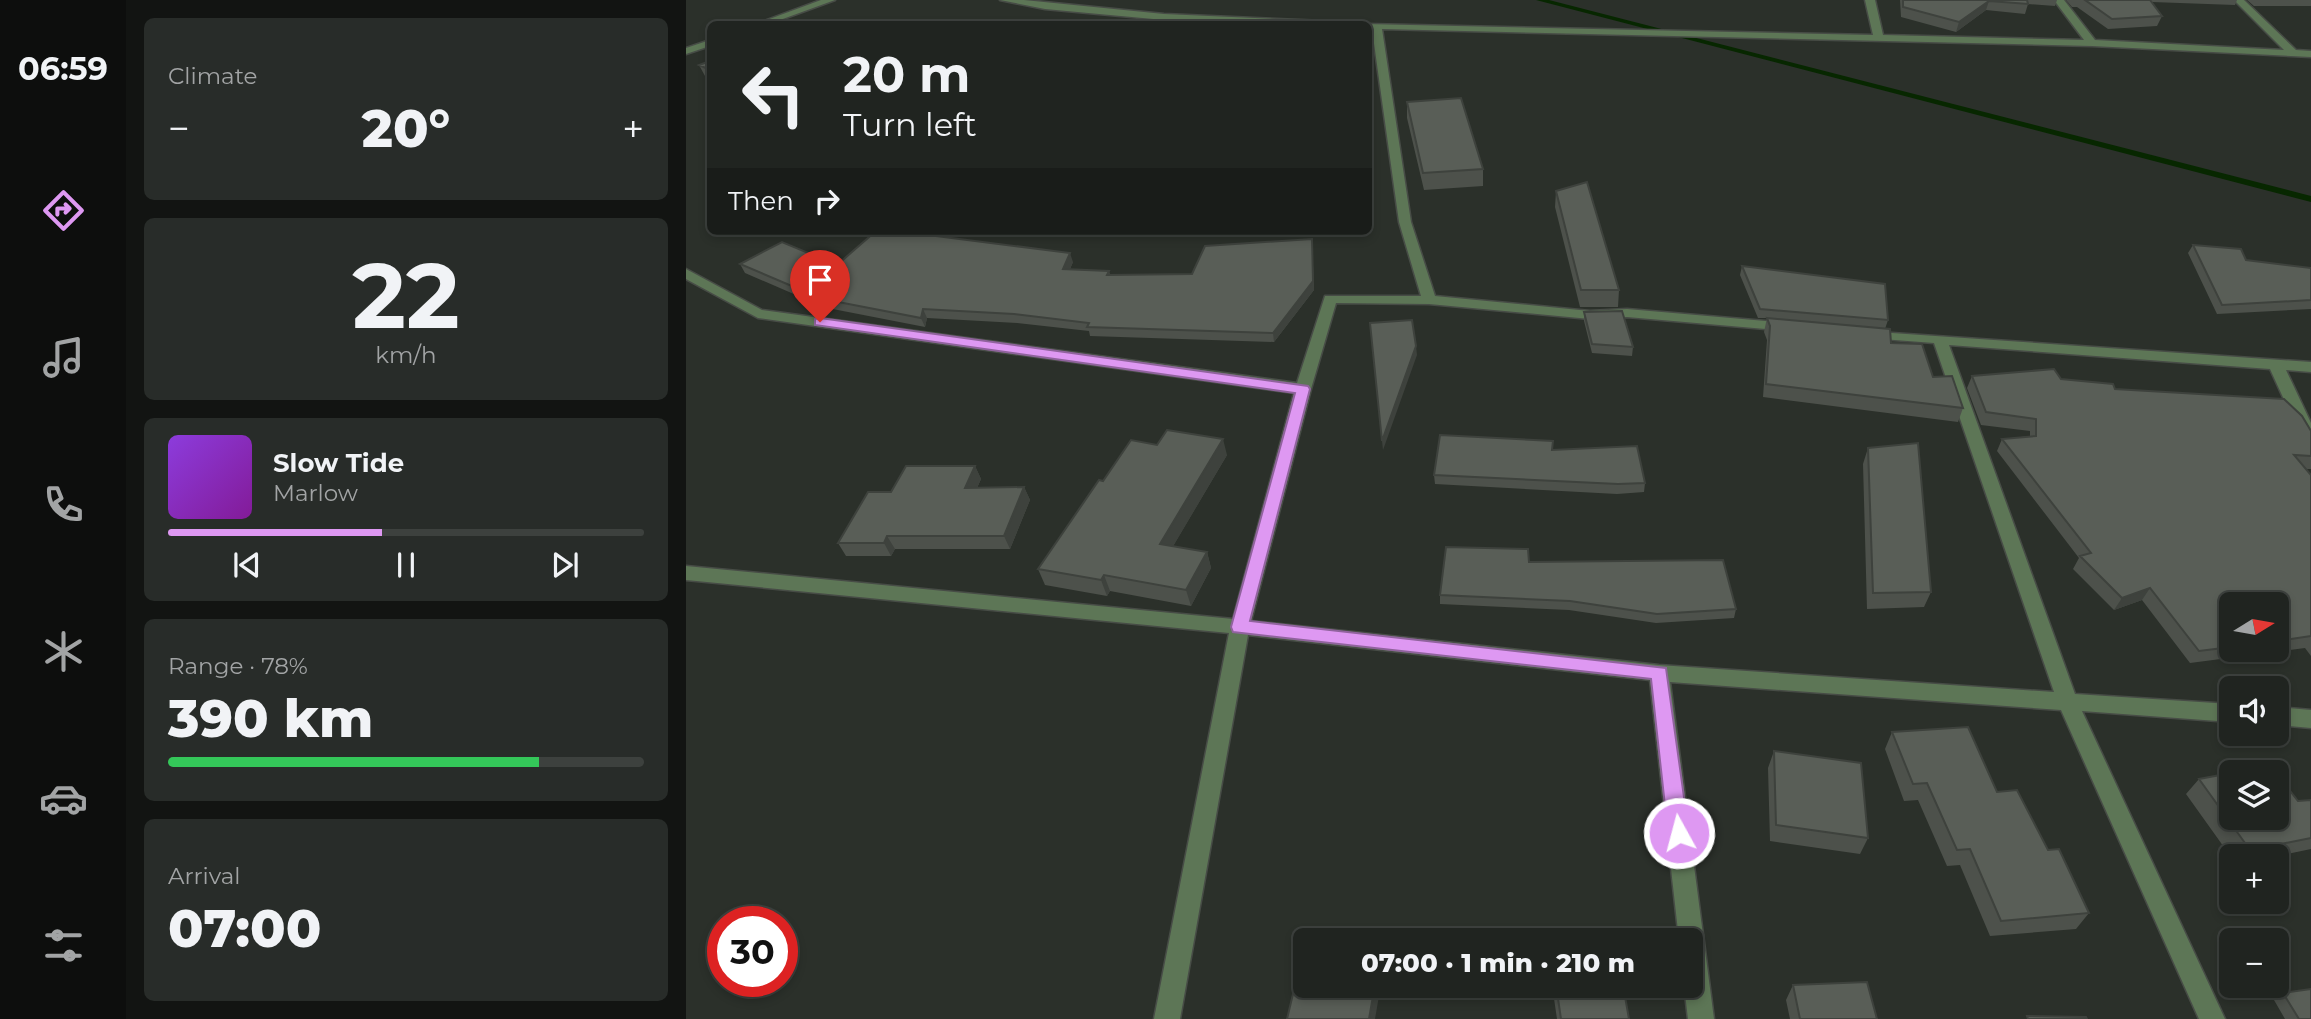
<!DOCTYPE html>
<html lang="en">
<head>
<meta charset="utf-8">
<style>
	body { margin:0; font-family:Montserrat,sans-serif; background:#282c29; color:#f1f3f6; height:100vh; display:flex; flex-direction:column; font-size:26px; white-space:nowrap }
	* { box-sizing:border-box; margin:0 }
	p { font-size:23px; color:#a2a4a5 }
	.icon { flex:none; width:38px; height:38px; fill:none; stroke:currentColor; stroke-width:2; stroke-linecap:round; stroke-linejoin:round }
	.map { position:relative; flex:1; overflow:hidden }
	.details { display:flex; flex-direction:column; gap:18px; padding:18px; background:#121412; width:560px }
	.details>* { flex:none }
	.guide { position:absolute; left:21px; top:21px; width:665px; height:214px; border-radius:10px; box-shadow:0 4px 10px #0003,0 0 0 2px #3d413e; background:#202420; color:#f1f3f6; overflow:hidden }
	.needle { width:46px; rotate:79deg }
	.buttons { position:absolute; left:1533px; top:592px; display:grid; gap:14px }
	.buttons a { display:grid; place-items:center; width:70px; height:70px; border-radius:10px; background:#202420; box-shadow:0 4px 10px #0003,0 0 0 2px #3d413e; font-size:35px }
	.speed { position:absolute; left:21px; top:906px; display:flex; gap:14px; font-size:35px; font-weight:700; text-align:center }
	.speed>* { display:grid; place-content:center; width:91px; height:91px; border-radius:50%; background:#202420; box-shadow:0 4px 10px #0003,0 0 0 2px #3d413e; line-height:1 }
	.speed .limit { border:10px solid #d22; background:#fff; color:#111 }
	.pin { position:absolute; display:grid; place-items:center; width:60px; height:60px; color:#fff; margin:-72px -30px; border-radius:50% 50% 50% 0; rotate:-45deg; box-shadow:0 0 7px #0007 }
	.pin .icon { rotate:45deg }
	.me { position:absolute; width:77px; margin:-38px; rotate:353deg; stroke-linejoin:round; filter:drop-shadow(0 0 5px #0008) }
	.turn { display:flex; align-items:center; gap:24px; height:147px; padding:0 21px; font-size:32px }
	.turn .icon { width:91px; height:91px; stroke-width:2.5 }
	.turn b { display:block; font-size:49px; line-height:60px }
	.then { display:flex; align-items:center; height:66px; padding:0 21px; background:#0003; gap:14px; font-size:26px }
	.big { font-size:52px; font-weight:800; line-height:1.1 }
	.details .tile { flex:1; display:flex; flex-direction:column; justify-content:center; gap:10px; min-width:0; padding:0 24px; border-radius:10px; background:#282c29 }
	.details .dial { align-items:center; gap:0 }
	.dial b { font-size:91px; line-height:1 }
	.song { display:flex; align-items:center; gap:21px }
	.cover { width:84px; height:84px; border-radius:10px; background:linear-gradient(135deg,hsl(270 70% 55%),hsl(290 70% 35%)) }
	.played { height:7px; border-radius:4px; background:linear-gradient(90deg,#de98f2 45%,#3d413e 45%) }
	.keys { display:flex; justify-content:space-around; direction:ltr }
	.heat { display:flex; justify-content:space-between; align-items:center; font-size:38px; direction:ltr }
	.charge { height:10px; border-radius:5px; background:linear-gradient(90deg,#34c759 78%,#3d413e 0) }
	.trip { position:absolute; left:607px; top:928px; width:410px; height:70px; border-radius:10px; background:#202420; box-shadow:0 4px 10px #0003,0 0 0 2px #3d413e; font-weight:800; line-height:70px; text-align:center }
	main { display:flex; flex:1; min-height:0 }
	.dock { display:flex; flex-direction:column; width:126px; justify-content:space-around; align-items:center; background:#0d0e0d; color:#a2a4a5 }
	.dock .icon { width:49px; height:49px }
	.dock .current { color:#de98f2 }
	.dock b { font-size:32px; color:#f1f3f6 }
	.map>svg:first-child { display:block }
</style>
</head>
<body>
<main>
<nav class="dock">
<b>06:59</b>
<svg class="icon current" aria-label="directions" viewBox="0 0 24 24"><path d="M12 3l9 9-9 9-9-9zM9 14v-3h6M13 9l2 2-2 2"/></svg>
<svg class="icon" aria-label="music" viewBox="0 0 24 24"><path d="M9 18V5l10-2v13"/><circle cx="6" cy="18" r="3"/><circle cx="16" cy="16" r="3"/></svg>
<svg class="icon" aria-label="phone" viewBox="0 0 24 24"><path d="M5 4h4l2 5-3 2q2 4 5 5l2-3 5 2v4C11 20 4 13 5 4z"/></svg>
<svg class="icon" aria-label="climate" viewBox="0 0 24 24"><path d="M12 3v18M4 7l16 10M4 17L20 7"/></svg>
<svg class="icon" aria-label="car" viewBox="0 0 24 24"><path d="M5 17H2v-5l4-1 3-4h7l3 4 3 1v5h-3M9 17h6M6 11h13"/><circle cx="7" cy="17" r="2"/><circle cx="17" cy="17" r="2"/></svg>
<svg class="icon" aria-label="filters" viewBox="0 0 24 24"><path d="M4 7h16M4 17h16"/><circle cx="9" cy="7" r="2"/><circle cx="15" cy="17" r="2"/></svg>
</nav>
<section class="details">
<div class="tile"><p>Climate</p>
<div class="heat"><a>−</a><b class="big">20°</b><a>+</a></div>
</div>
<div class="tile dial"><b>22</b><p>km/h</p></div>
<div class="tile">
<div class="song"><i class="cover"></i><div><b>Slow Tide</b><p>Marlow</p></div></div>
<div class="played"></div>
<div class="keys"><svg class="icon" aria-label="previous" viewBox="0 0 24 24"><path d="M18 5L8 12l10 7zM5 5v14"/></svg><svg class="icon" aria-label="pause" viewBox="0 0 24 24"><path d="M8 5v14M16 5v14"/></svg><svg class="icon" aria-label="next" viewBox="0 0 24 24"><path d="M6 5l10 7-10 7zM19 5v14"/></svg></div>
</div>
<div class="tile"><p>Range · 78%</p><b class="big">390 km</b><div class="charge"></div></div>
<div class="tile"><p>Arrival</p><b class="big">07:00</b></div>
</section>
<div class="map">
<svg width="1625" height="1019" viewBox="0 0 1625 1019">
	<rect width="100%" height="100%" fill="#2b302a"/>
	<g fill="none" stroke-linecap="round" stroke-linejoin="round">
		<path fill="#072700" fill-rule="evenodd" d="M850,0H863L1625,196V202Z"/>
		<g stroke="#474c46" stroke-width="3">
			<path id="street" d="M135,0H149L83,24H70Z
				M314,0H338L478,14L638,21L643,24H564L478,20L359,9Z
				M1179,0H1189L1197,35L1398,40L1368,0H1378L1409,40L1598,50L1548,0H1558L1610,50L1625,51V57L1406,46L696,29L725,222L749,296L904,311L941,309L1102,323L1109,327L1102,331L941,317L904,319L743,304L650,303L625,389L565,621L973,665L1368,692L1248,343L1182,338L1177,337L1175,334L1177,331L1625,362V372L1600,370L1625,423V446L1617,441L1584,369L1263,345L1389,694L1545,704V722L1396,711L1539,1019H1513L1375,710L984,682L1028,1019H1002L998,985H1004V940H993L964,680L562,635L494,1019H468L543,633L0,580V566L547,619L608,393L72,318L0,279V269L76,310L611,383L639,296H735L713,222L686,29L679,24L1187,35Z
				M24,40V46L0,54V48Z
				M1591,707L1625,710V728L1591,725Z"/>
		</g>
		<use href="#street" fill="#5d7656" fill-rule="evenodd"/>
	</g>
	<path fill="#4d514b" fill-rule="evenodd" d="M1214,0H1371L1369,6L1342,4L1339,14L1300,10L1270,32L1215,17Z
		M1380,0H1551L1549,5L1466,2L1476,16L1471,26L1422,29L1391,7H1386Z
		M1561,0H1625V6H1568Z
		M24,61V78L19,76L13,65Z
		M721,102L797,169V186L738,190L721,118Z
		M870,191L933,290L932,307H894L869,207Z
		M626,239L628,290L588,342L404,336L403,331L331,323L241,318L239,327L121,304L117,298L59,273L54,264L151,265L387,262L384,269L423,271L424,275L506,274Z
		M1507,245L1560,260L1625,268V309L1531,314L1502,253Z
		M1056,266L1202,320L1199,329L1205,343L1247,377L1277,408L1272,422L1077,397L1081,340L1078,332L1081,318H1072L1054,275Z
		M898,312L947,347L946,356L906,353L898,321Z
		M1286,376L1375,379L1429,389L1625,431V469H1619L1625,475V656L1619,648L1504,663L1456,600L1428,610L1387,569L1393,558L1311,451L1316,439L1344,436V431L1295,425L1281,388ZM1545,604H1591V649H1545Z
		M1182,448L1245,592L1238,607L1181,609L1177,464Z
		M867,450L959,483L958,492L931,494L749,484L748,475Z
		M541,455L487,546L521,552L525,568L505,606L424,591L421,596L359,585L352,569L417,481Z
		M289,466L295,479L291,488L338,487L344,500L324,549H209L205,556H160L152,543L205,492Z
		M843,562L1050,609L1048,618L970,623L883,610L754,604V595Z
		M1206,732L1311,792L1362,850L1403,913L1390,929L1304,936L1274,865L1261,866L1232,800L1218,801L1199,749Z
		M1088,751L1182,838L1174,854L1084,841L1082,768Z
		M1513,779L1612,801L1625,800V849L1591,856L1545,857L1500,794Z
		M866,985H937L943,1019H871Z
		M1107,985L1191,1019H1104L1100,1000Z
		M1597,993L1625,1019H1599L1588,1000Z"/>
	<path fill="#3e423d" d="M1303,1L1300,10L1270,32L1273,22Z
		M626,239L628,290L588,342L587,333Z
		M384,253L387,262L380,278L377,269Z
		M237,309L241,318L239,327L235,318Z
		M730,346L731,355L697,450L696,441Z
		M537,439L541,455L479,560L474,544Z
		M289,466L295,479L285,501L279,488Z
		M338,487L344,500L324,549L318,536Z
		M201,536L209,549L205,556L198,543Z
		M521,552L525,568L505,606L500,590Z
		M418,575L424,591L421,596L415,580Z
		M1464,588L1456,600L1428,610L1436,598Z
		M689,985H691L693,996L689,1019H683Z"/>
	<path fill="#595e57" stroke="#3e423d" stroke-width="2" d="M1217,0H1341L1342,4L1303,1L1273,22L1217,7Z
		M1399,0H1464L1476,16L1426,19Z
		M24,61V70L13,65Z
		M775,98L797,169L737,173L721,102Z
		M901,182L933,290H895L870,191Z
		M190,231H211L384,253L377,269L423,271L421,275L506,274L519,246L626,239L627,281L587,333L401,327L403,323L328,314L237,309L235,318L116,295L120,292L54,264L96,242L151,265Z
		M1507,245L1555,249L1560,260L1625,268V300L1536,305Z
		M1056,266L1199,284L1202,320L1074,309Z
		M936,311L947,347L906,344L898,312Z
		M1081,318L1204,329L1205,343L1236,344L1247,377L1266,376L1277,408L1080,384L1084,326Z
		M726,320L730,346L696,441L684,323Z
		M1368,369L1375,379L1427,384L1429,389L1598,399L1616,416L1625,431V456L1608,455L1625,475V636L1591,641V604H1545V647L1513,651L1464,588L1436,598L1394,556L1405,553L1316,439L1350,436V419L1300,412L1286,376Z
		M481,430L537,439L474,544L521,552L500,590L418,575L415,580L352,569L413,480L417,481L445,440L471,445Z
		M754,435L867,441L866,450L951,446L959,483L932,484L748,475Z
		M1232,443L1245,592L1187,593L1182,448Z
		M220,466H289L279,488L338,487L318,536H201L198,543H152L182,492H205Z
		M760,547L842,549L843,562L1037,560L1050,609L971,614L884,601L754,595Z
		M1282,727L1311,792L1331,790L1362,850L1373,849L1403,913L1315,921L1284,849L1271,850L1241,783L1227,784L1206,732Z
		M1088,751L1175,763L1182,838L1090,825Z
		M1584,766L1589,772H1551Z
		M1545,773V817H1591V774L1612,801L1625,800V838L1564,850L1513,779Z
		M612,973L620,974V985H689L683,1019H601Z
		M1181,982L1191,1019H1114L1107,985Z
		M870,985H937L943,1019H875Z
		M1625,989V1019H1613L1597,993Z
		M1341,1016L1400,1017L1401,1019H1342Z"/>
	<path fill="#de98f2" stroke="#90639d" stroke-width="2" d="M134,318L622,386L624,389L564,621L980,668L1003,833L1000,839L993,842L985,839L982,833L965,679L547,632L545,627L609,393L129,325V319Z"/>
</svg>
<div class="buttons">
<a><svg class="needle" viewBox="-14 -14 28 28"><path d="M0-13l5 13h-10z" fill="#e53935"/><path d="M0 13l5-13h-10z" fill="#a2a4a5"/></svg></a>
<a><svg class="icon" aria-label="sound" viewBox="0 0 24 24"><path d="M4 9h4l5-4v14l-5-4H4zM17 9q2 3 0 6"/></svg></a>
<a><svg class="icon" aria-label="layers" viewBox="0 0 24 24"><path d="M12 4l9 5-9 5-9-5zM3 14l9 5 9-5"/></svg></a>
<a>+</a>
<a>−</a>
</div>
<div class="speed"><div class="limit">30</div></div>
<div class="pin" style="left:134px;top:322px;background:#d93025"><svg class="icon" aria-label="arrive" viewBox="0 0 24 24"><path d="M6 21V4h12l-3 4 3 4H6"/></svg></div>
<svg class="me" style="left:993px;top:833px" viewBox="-20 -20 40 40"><circle r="17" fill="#de98f2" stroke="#fff" stroke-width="3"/><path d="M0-11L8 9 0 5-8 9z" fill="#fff"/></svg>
<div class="trip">07:00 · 1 min · 210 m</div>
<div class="guide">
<div class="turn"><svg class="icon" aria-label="left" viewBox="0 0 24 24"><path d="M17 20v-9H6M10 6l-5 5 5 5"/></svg><div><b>20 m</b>Turn left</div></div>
<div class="then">Then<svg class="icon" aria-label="right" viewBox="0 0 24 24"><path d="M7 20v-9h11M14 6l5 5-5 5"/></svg></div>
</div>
</div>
</main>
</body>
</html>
